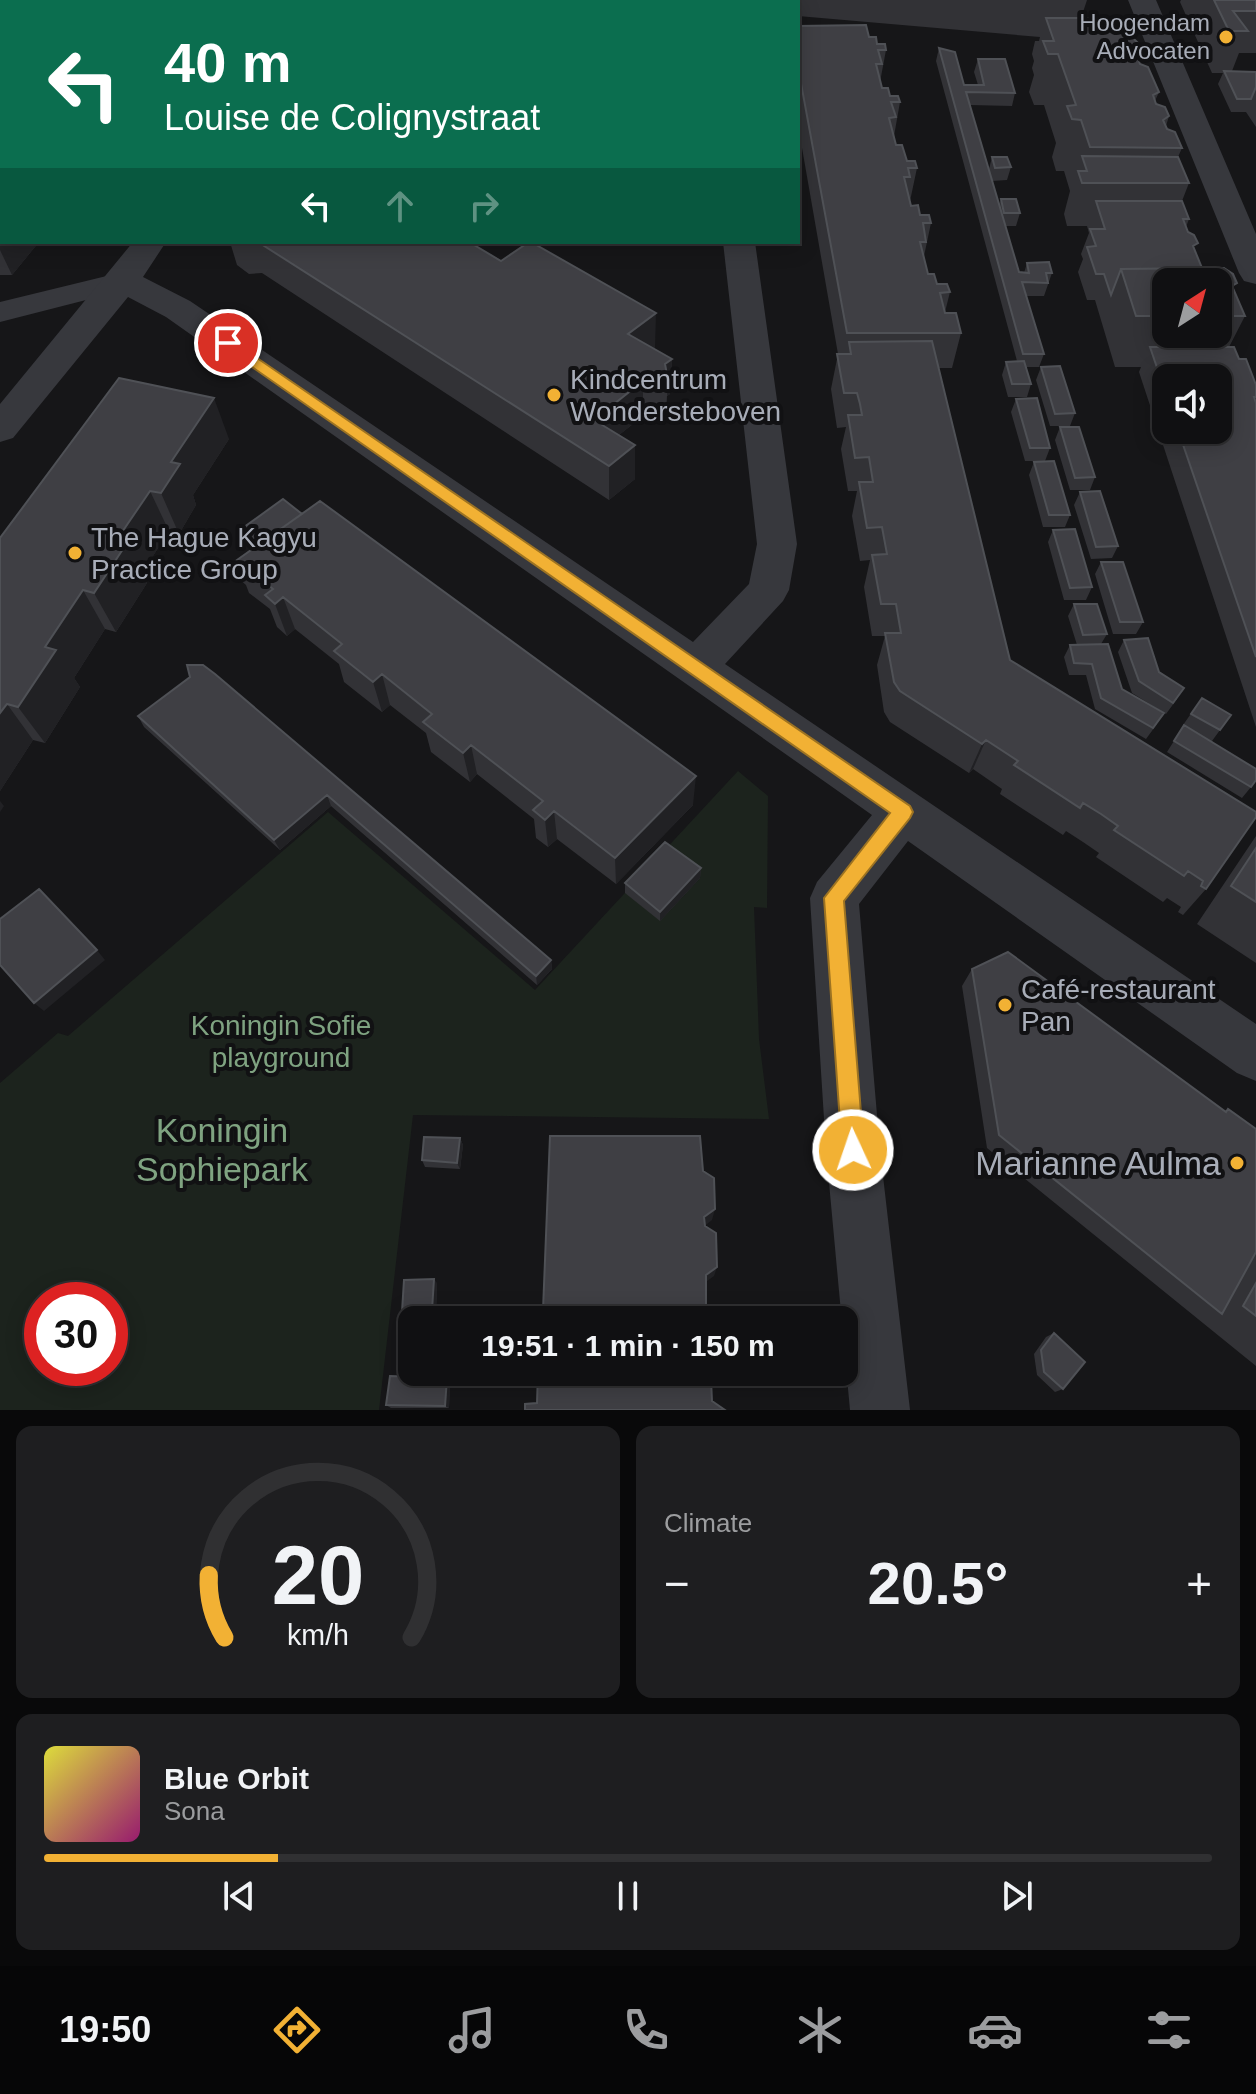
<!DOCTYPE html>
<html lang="en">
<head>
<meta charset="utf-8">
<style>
	body { margin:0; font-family:Helvetica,sans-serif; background:#1e1e20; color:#f1f3f6; height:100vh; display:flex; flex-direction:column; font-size:30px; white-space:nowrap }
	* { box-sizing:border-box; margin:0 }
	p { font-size:26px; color:#9c9d9f }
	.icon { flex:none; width:44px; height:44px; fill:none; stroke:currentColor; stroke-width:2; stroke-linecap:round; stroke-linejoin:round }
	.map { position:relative; height:1410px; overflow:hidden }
	.sheet { display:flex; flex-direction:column; gap:16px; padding:16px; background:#09090a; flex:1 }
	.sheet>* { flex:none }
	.top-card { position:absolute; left:0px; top:0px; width:800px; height:244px; box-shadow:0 4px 20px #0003,0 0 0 2px #303032; background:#0b6e4f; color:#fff; overflow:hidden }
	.needle { width:52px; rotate:36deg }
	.buttons { position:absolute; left:1152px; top:268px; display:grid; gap:16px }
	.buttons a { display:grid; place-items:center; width:80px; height:80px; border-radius:16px; background:#101012; box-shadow:0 4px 20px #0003,0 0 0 2px #303032; font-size:40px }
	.speed { position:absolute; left:24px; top:1282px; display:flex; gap:16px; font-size:40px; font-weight:700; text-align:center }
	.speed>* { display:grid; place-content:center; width:104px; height:104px; border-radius:50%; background:#101012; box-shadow:0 4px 20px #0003,0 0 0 2px #303032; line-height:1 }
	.speed .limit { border:12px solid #d22; background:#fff; color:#111 }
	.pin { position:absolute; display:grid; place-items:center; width:68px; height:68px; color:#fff; margin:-34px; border:4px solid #fff; border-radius:50%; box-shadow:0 2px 8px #0007 }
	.me { position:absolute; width:88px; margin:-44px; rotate:357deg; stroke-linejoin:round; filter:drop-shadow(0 0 6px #0008) }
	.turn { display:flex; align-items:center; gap:28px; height:168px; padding:0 32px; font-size:36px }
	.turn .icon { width:104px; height:104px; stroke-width:2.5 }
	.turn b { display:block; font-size:56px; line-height:68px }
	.lanes { display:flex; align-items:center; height:76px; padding:0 32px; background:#0003; justify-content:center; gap:40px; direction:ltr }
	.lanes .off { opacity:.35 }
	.big { font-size:60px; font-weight:800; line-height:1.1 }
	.sheet .tile { flex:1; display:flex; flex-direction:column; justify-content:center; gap:12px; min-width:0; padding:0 28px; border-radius:16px; background:#1e1e20 }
	.sheet .dial { align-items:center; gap:0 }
	.dial svg { height:208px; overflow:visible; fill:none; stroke:#303032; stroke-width:7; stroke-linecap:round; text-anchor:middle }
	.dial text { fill:#f1f3f6; stroke:none }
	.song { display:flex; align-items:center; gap:24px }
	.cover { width:96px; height:96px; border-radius:12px; background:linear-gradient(135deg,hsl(60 70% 55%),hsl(320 70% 35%)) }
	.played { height:8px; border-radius:4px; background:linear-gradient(90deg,#f2b134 20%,#303032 20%) }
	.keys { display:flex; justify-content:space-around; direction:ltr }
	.heat { display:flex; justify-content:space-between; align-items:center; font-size:44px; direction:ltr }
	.sheet .tiles { flex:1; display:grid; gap:16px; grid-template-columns:1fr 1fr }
	.tile:last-child { grid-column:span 2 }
	.trip { position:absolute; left:398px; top:1306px; width:460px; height:80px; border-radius:16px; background:#101012; box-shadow:0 4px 20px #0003,0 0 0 2px #303032; font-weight:800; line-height:80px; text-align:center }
	.tabs { display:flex; height:128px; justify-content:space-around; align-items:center; background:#060607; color:#9c9d9f }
	.tabs .icon { width:56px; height:56px }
	.tabs .active { color:#f2b134 }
	.tabs b { font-size:36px; color:#f1f3f6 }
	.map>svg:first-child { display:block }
</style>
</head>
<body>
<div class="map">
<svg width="1256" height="1410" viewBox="0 0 1256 1410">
	<rect width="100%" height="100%" fill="#161618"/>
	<path fill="#1c231d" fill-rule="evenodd" d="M738,771L768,796L767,908L754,907L759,1039L769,1119L413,1115L379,1410H0V1083L58,1033L68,1036L328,812L535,990ZM42,1300H110V1368H42Z"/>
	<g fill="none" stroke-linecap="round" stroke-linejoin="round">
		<path fill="#37383d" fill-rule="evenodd" d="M123,272L133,274L138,281L133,288L0,322V302Z"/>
		<path fill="#37383d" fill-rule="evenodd" d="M310,0H338L309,2Z
			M692,0H720V2H692Z
			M1128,0H1156L1256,234V284L1244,281L1239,273Z
			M133,242H166L143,277L190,301L693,642L749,584L757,544L723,242H755L797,544L789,590L783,601L725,664L1256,1024V1081L1237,1073L908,841L859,904L880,1150L910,1410H850L826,1150L810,898L817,882L872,815L166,317L128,297L13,438L0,442V404Z"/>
	</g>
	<path fill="#323236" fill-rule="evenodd" d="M367,0H490V2H366Z
		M769,0H1087L1081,18L1133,30L1131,36L1139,61L1159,92L1155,101L1169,116L1166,126L1182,148L1178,157L1189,183L1182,201L1189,219L1186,227L1202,268L1234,289L1245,316L1229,347L1256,385V727L1139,372L1141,367H1115L1095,300H1087L1078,272L1083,259L1081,254L1089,233L1087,226H1067L1064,214L1070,191L1064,171H1056L1052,157L1056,143L1044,105H1034L1029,92L1034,75L1032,68L1034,61L1032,54L1035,41H1039L1040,37L798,16V2H768ZM1166,282H1218V334H1166ZM1166,378L1218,430H1166Z
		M1181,0H1256V53H1239L1232,71L1256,72V127L1246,112H1231L1218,84L1223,73H1212L1180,2Z
		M798,25L869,37L877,44L886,50L880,82L882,88L890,96L900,102L894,136L896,145L907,161L917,168L910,201L911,206L920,215L931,223L924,256L928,274L937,284L950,292L945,312L961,333L952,368H939L1010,660L1256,812L1206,889L1183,915L1178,912L1181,907L1167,898L1163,902L1096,857L1099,853L1083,842L1066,831L1063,835L1000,794L1002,789L973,769L969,773L890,722L884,712L877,665L885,636H872L864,587L870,560L860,561L852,516L857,491H848L841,449L846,427L837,428L831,389L838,354L798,125Z
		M939,48L964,85H978L974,72L978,59L1015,93L1012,106L970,105L989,169L992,157L1011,167L1007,180L992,181L999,205L1001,199L1020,213L1016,226H1005L1019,272L1024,273L1027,263L1052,273L1044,296H1026L1044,354L1039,367H1026L1031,384L1027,397H1008L1002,375L1006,362L1017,361L936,61Z
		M2,86V242H39L12,275H0V88Z
		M230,242H469L655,348L654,349L672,359L670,394L667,396L666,415L643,416L619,435L635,479L609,500L262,273L249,274L237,265Z
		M1041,367L1075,413L1070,426H1050L1036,380Z
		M1016,399L1050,448L1045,461H1025L1011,412Z
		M1060,427L1095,477L1090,490H1070L1055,440Z
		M229,439L193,495L196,505L179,534L169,531L142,573L147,583L116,632L105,629L74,678L80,687L45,743L33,740L0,791V538Z
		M1034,462L1070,515L1065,527H1043L1029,475Z
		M1080,492L1118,546L1112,558L1091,559L1074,505Z
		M240,530L693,805L616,884L557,839L548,847L536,838L534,819L477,774L470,782L431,752L426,733L390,705L382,712L344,682L339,664L295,629L287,636L277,627L270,609L249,593L246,585L237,577L232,565L253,549L245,542Z
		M1053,530L1092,587L1086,600H1064L1048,542Z
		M1101,562L1143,622L1136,634H1113L1095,574Z
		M1074,604L1107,634L1101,644L1122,689L1157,724L1146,739L1095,709L1086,675H1069L1064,657L1070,645H1077L1068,616Z
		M1124,640L1159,672L1177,699L1166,714L1132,693L1118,652Z
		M190,677L551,960L552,969L537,985L331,806L280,850L144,727L138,716Z
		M1202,698L1231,715L1212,741L1251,787L1242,798L1167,752L1184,725H1183Z
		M1256,836V963L1197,924Z
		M701,868L700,878L660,921L625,893V883Z
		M972,969L1225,1111L1228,1109L1256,1129V1366L987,1148L962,986Z
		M460,1138L463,1145L460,1169L425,1167L422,1160Z
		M437,1283L436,1314L406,1316L402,1312Z
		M1054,1333L1063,1389L1055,1392L1037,1375L1034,1354L1046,1337Z
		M450,1381L449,1408H391L386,1405Z"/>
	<path fill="#212124" d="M181,0H237L235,2H179Z
		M458,0H478V2H457Z
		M2,206V242H39L12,275L0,250V208Z
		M656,313L655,348L628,369V334Z
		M672,359L670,394L667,396L668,380L665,364Z
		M643,381V416L595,454L594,420Z
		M214,398L229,439L193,495L196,505L179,534L161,493L171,462Z
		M635,445V479L609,500V466Z
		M150,491L169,531L142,573L147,583L116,632L94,593L116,541Z
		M83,590L105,629L74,678L80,687L45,743L18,707L45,647Z
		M283,597L295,629L287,636L275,604Z
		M382,674L390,705L382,712L373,682Z
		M7,704L33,740L0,791V713Z
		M986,740L973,769L969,773L982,744Z
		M471,745L477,774L470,782L463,753Z
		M696,776L693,805L616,884L615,858Z
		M327,795L331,806L280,850L274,840Z
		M0,801L4,806L0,812Z
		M554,811L557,839L548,847L545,820Z
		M701,868L700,878L660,921V912Z
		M97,950L105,960L44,1011L34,1003Z
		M551,960L552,969L537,985L536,976Z
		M460,1138L463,1145L460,1169L457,1163Z
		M715,1209L712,1220L702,1228L704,1217Z
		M717,1267L714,1276L703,1284L706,1275Z
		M434,1279L437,1283L436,1314L432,1310Z
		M722,1372H725L708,1385L711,1380Z
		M447,1378L450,1381L449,1408L445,1406Z"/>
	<path fill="#3f3f44" stroke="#4f5156" stroke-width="2" d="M81,0H181L179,2H79Z
		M432,0H458L457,2Z
		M478,0H490L488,2H478Z
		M562,0H656V2H562Z
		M1214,0H1256V11H1233L1248,31H1229Z
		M1046,18H1128L1133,30L1128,33L1139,44L1142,52L1137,56L1140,64L1148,67L1159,92L1153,95L1156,104L1165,107L1169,116L1163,120L1167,129L1175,132L1182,148L1090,147L1081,120L1072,119L1067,106L1076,105L1058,54H1048L1043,41H1054Z
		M866,25L869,37H876L877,44H885L886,50H878L882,64H876L882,88H888L890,96H898L900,102H891L896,117L889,118L896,145H902L907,161H915L917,168H908L910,177H904L911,206L918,205L920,215H929L931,223H923L926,242H920L928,274H934L937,284H947L950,292L940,293L945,313H956L961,333H847L798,67V26Z
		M939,48L955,52L964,85H984L978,59H1005L1015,93L966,92L1019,272L1029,273L1027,263L1049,262L1052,273H1046L1048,283L1022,282L1044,354H1023Z
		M1224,71L1256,72V87L1251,99H1237Z
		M2,86V113L0,112V88Z
		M2,139V206L0,208V141Z
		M1082,156L1178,157L1189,183H1082L1078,171H1087Z
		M992,157H1007L1011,167L995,168Z
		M1001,199H1016L1020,213H1004Z
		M1096,201H1182L1189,219H1183L1188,232L1194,235L1198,243L1193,246L1202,268L1121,269L1111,295L1104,274H1096L1087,247L1096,246L1090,229H1105Z
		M258,242H469L501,261L529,242H531L656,313L628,334L672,359L665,364L668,380L643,381L594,420L635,445L609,466Z
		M1224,268L1233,274L1237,283L1232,286L1245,316H1218V282H1166V316H1136L1121,269Z
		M932,341L1010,660L1256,812V817L1206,889L1201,886L1203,881L1188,871L1184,876L1114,830L1118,826L1101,814L1083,803L1080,808L1014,765L1018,761L986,740L982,744L900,691L894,682L885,633H901L896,604H881L872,555L887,554L882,527L867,528L859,482H873L869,457L855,458L848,415H862L860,404L857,393H844L837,354H851L849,342Z
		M1150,347H1234L1239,359H1246L1256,385V397H1254L1256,403V657L1178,430H1218V378H1166V394Z
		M1024,361L1031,384H1012L1006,362Z
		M1060,366L1075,413L1055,414L1041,367Z
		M119,378L214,398L171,462L180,464L161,493L150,491L116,541L127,543L94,593L83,590L45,647L56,650L18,707L7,704L0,713V538Z
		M1037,398L1050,448H1030L1016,399Z
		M1060,427H1079L1095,477L1075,478Z
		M1054,461L1070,515H1049L1034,462Z
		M1100,491L1118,546L1096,547L1080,492Z
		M283,499L302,514L259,544L240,530Z
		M320,501L696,776L615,858L554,811L545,820L533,810L543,801L471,745L463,753L423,722L432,714L382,674L373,682L334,651L342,644L283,597L275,604L265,595L273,589L237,560Z
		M1075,529L1092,587L1070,588L1053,530Z
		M237,561L242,573L232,565Z
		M1101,562H1123L1143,622H1120Z
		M1074,604H1097L1107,634L1083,635Z
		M1148,638L1159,672L1184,688L1173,703L1139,681L1124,640Z
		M1108,644L1122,689L1164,713L1153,728L1101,698L1092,664L1074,663L1070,645Z
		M187,665H203L215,674L551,960L536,976L327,795L274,840L138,716L190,677Z
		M1202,698L1231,715L1220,730L1191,714Z
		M1184,725L1256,769V780L1251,787L1174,741Z
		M665,842L701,868L660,912L625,883Z
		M1256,848V902L1231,886Z
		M39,889L97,950L34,1003L0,965V919Z
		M1008,952L1226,1112L1228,1109L1256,1129V1252L1222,1314L999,1135L972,969Z
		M550,1136H700L703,1171L714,1178L715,1209L704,1217L705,1226L716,1233L717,1267L706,1275V1306L707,1310L715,1311L724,1320H512L513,1310H543Z
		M424,1137L460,1138L457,1163L422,1160Z
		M434,1279L432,1310L402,1312L404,1280Z
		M1256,1283V1316L1243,1306Z
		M1054,1333L1085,1362L1063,1389L1044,1372L1041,1350Z
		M538,1372H722L711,1380L712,1401L725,1410H525V1404L537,1403Z
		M390,1376L447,1378L445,1406L386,1405Z"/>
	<path fill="#f2b134" stroke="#9d7322" stroke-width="2" d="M228,338L910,806L913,812L910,818L844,901L864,1150L861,1158L853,1161L845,1158L842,1150L824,898L890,813L222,346L220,343Z"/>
	<g fill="#f2b134" stroke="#111113" stroke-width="3">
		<circle cx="1226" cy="37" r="8"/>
		<circle cx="554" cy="395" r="8"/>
		<circle cx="75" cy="553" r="8"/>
		<circle cx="1005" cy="1005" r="8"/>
		<circle cx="1237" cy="1163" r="8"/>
	</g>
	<g text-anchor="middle" stroke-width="8" stroke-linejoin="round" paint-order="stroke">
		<g font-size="24" fill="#a8adb8" stroke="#111113" text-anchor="end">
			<text x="1210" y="31">Hoogendam<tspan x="1210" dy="28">Advocaten</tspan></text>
		</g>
		<g font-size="28" fill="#a8adb8" stroke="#111113" text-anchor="start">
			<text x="570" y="389">Kindcentrum<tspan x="570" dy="32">Wondersteboven</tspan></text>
			<text x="91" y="547">The Hague Kagyu<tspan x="91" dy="32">Practice Group</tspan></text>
			<text x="1021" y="999">Café-restaurant<tspan x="1021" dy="32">Pan</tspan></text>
		</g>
		<g font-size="28" fill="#7fa381" stroke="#111113">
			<text x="281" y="1035">Koningin Sofie<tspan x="281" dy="32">playground</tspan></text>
		</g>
		<g font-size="34" fill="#7fa381" stroke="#111113">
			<text x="222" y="1142">Koningin<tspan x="222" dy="39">Sophiepark</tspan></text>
		</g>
		<g font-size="34" fill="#a8adb8" stroke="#111113" text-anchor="end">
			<text x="1221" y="1175">Marianne Aulma</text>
		</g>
	</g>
</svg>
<div class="buttons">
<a><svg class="needle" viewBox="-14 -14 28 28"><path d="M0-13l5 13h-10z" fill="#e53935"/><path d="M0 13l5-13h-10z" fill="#9c9d9f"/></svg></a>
<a><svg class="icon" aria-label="sound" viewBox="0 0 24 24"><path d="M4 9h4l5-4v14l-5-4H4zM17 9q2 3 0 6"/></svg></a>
</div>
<div class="speed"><div class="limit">30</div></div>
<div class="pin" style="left:228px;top:343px;background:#d93025"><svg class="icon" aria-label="arrive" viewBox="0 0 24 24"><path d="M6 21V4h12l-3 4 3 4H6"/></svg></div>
<svg class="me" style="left:853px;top:1150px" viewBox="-20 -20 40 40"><circle r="17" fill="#f2b134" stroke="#fff" stroke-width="3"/><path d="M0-11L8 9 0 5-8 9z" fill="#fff"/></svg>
<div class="trip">19:51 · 1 min · 150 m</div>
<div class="top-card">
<div class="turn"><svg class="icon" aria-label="left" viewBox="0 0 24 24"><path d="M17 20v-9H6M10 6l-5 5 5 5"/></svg><div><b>40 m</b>Louise de Colignystraat</div></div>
<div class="lanes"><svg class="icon" aria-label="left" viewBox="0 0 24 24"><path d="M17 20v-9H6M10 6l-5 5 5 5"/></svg><svg class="icon off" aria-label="ahead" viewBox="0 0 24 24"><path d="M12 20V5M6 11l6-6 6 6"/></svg><svg class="icon off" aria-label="right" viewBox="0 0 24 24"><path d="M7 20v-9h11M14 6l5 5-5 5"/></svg></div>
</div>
</div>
<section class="sheet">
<div class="tiles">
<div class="tile dial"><svg viewBox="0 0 100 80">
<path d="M14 69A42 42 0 1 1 86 69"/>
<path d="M14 69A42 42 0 0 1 8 45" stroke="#f2b134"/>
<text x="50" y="56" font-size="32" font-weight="700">20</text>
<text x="50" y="72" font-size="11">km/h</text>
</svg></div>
<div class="tile"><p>Climate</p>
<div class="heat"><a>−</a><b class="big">20.5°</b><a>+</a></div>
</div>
<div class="tile">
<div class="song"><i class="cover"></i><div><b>Blue Orbit</b><p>Sona</p></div></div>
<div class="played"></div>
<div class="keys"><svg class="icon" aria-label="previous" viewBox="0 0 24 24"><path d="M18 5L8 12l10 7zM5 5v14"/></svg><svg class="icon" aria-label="pause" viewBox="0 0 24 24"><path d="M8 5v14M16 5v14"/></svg><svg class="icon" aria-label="next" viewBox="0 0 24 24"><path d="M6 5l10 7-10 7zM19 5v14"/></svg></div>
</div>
</div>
</section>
<nav class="tabs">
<b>19:50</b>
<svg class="icon active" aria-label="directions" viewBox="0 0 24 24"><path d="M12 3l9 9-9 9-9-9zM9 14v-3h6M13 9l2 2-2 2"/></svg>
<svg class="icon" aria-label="music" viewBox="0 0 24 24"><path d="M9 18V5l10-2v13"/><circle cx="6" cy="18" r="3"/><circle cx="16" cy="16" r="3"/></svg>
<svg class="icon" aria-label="phone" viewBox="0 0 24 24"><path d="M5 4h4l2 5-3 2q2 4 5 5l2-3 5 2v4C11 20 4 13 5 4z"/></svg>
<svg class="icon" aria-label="climate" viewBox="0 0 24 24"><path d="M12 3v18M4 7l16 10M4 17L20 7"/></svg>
<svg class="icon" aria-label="car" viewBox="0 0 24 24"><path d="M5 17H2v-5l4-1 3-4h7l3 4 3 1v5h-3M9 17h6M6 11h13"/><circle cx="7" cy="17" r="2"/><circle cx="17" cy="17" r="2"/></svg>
<svg class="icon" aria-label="filters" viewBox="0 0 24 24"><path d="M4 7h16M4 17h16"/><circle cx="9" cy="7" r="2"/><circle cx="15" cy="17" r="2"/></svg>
</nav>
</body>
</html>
